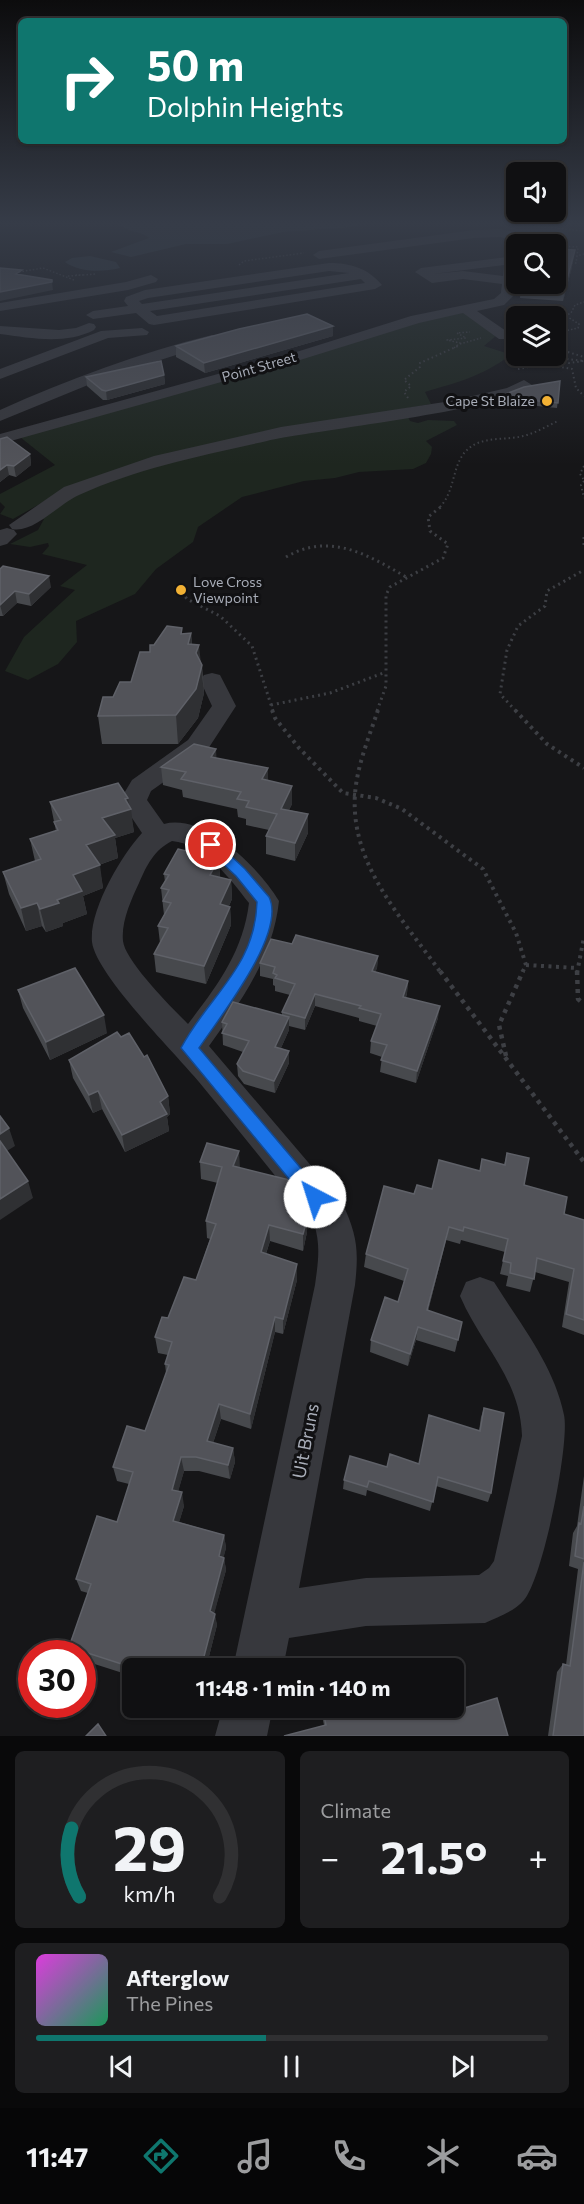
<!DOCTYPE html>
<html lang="en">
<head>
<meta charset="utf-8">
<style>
	body { margin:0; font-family:Commissioner,sans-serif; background:#1e1e20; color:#f1f3f6; height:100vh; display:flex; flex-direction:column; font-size:22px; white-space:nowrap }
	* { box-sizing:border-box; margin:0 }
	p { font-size:20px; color:#9c9d9f }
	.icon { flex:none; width:33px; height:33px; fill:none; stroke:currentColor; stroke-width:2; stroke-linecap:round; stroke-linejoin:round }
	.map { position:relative; height:1736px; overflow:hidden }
	.panel { display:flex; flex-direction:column; gap:15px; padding:15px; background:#09090a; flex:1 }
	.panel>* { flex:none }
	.guide { position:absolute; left:18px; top:18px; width:549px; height:126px; border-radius:9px; box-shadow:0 2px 4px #0004,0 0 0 2px #303032; background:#0f766e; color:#fff; overflow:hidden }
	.buttons { position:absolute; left:506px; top:162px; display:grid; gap:12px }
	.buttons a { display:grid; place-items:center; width:60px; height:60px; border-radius:9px; background:#101012; box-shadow:0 2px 4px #0004,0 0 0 2px #303032; font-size:30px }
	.speed { position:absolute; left:18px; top:1640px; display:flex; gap:12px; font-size:30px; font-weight:700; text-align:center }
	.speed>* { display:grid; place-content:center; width:78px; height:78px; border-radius:50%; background:#101012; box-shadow:0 2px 4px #0004,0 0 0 2px #303032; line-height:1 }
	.speed .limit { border:9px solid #d22; background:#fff; color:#111 }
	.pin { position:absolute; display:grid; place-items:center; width:51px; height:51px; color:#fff; margin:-26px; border:3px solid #fff; border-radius:50%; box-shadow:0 2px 6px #0007 }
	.me { position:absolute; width:66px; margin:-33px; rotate:320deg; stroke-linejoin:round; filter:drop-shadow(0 0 4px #0008) }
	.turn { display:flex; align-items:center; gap:21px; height:126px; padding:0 30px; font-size:27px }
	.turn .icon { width:78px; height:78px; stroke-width:2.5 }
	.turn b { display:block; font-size:42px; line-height:51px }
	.big { font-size:45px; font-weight:700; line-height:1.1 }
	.panel .widget { flex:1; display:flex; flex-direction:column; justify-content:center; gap:9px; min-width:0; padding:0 21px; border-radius:9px; background:#1e1e20 }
	.panel .dial { align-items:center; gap:0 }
	.dial svg { height:156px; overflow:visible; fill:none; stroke:#303032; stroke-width:7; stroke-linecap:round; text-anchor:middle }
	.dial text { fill:#f1f3f6; stroke:none }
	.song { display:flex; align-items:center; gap:18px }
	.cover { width:72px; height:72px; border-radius:9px; background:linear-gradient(135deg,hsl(300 70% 55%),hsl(150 70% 35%)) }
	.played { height:6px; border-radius:3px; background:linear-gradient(90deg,#0f766e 45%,#303032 45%) }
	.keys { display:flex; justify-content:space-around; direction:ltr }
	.heat { display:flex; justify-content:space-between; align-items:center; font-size:33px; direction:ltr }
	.panel .tiles { flex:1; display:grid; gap:15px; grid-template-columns:1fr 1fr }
	.widget:last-child { grid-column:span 2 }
	.trip { position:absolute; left:122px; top:1658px; width:342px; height:60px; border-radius:9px; background:#101012; box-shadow:0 2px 4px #0004,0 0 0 2px #303032; font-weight:700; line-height:60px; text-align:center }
	.tab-bar { display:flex; height:96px; justify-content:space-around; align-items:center; background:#060607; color:#9c9d9f }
	.tab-bar .icon { width:42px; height:42px }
	.tab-bar .current { color:#0f766e }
	.tab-bar b { font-size:27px; color:#f1f3f6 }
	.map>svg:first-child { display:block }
</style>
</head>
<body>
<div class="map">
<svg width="584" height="1736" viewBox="0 0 584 1736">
	<rect width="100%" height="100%" fill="#161618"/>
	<path fill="#1e261f" d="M462,313H466L497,335L484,346L506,353L514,349L516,351C484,376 462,381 425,392L431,404L275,431L61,492L13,519L0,514L5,507L0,502V494L55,465L20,437L426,320Z
		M407,415L410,421L418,423L428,420L454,421L457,425L426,441L432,447L431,454L426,463L413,469L359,472L335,478L304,481L242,497L198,527L193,542L156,569L135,594L76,621L77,642L58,664L28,680L5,671L24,637L75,590L60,586L87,565L42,554L49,546L48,543L30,547L10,544L38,530L44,519L39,517C57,500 79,493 103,484C200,446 305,433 407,415Z"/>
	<path fill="#2c353c" d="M117,222H375L352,227L283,232L227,244H186L131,257L111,252L149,238C141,230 130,235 117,222Z
		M90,256L116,262L120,268C103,272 80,273 65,262L72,258Z"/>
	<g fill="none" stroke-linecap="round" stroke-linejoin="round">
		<path stroke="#3d3f44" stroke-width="1.5" stroke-dasharray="1.5 2" stroke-linecap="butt" d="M534,226L584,231
			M562,246L578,247L577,256
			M568,263H576L577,256L584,254
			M239,265L244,261L304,253
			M19,272L43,268L74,280
			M83,275L95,274
			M68,276L83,275H76
			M565,316L571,313L575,305L584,302
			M555,340L563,337L565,331L578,328L579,324L563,314L559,306
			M460,344L481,338
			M454,348L460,343L447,340L466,338L457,333L470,332"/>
		<path stroke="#3d3f44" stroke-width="2" stroke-dasharray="1.5 3" stroke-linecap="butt" d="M555,348L584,357
			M558,358L584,361L569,363Z
			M518,369L545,364L572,369L576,388L584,396
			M408,398L404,392L411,386L404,380L420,367V363L458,346
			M584,466L580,474L584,480
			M584,481L581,485L584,498
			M440,507C455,491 452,467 465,452C480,435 504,441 523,436C536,433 547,426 558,421"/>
		<path stroke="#3d3f44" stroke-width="3" stroke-dasharray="2 4" stroke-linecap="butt" d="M584,537V547
			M286,557C329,532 367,554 406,577
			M182,592L187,599L220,616L252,646L273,711
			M271,705L330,693L386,672
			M377,711L386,686V595L390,587L443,558L448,544L430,531L428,517L442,506
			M516,711L500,694L507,650L518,626L545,606L547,591L584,570"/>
		<path stroke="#3d3f44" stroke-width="4" stroke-dasharray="3 4.5" stroke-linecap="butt" d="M272,710L275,718L299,748L343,793L376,798L402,809L483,869L516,933L526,965L522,973
			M378,710C369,737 357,766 355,794C350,865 403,919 441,973
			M515,710L547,744L584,768
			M526,965L577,968
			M577,973L584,937"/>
		<path stroke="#3d3f44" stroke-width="4.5" stroke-dasharray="4 5" stroke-linecap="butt" d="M440,971L584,1162
			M577,971L578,999L584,1004
			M506,1056L499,1025L523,971"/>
		<path fill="#37383d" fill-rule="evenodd" d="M500,229L530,235L535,244H523L521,241L500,237L474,238L319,259L313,255L319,251L474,230Z
			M516,248L515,294L504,305L477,311L509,333L511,336L509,339H499L463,313L419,323L300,360L0,444V434L290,354L411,316L494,299L501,293L502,284L463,279L432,283L415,272L421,268L507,257L512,249ZM504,265L503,276L463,271L433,274Z
			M329,263C350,263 368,268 382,285L375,289L154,325L149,324L136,313L93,319L86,315L93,311L128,306L124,301L126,297L145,290ZM329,271L349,273L142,304L139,301L148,298ZM361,279L365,283L157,316L150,311Z
			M151,275L158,279L156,282L128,290L0,311V303L126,282Z
			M89,323L94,324L96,327L94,330C65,345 31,338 0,334V326L59,330L76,328Z
			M142,328L149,332L147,335L108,338L0,379V369L101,331Z
			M212,335L217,336L219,339L217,342L110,376L0,421V410C69,379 139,353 212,335Z
			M524,380L532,385C513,409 309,431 267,441C204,455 138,468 79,495C60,503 33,534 12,529L9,525L64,487L154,456L281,427L451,401L507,388Z
			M7,528L14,530L17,534L7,544L0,546V530Z
			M212,673L220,675L236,706L206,752L151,791L147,800L164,824C205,813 260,869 279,901C273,958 241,1001 209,1046L342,1202C357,1235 359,1249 355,1285L299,1588L366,1578L479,1575L489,1568L494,1561L522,1436C520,1378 482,1347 460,1296L466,1282L480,1277L494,1282C520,1324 554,1365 564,1415C570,1443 543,1578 524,1600C515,1611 498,1617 485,1623L366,1626L289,1638L283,1668H233L315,1285C318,1263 321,1245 314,1224C275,1176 238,1129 199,1082C176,1054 96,975 92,942C89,910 121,856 142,833L120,800L132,780L188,740L212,706L200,680L204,675ZM172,841C205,844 230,879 249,903C243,952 217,986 188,1024C172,1008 125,961 123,941C121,922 131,900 139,883C147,865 154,850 172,841Z
			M223,1707H273L267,1736H215Z"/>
	</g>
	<path fill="#47494d" d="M555,249L572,267L563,301L520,298L521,284H555Z
		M333,336L205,373L176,357V346Z
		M164,375L165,384L107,400H103L87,386L86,377Z
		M560,381L557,408L497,402L498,397Z
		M0,439L30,454L31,465L16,477L9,475L0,482Z
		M0,569L51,587L31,606L17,603L3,616H0Z
		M182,628V634L191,633L192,644L202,665L204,693L198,718L178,744H102L98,716L113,697L131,682L154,645Z
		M216,749V758L268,781L292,804L289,810L308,814V833L295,861L266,854V836L269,830L246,825V819L238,817L237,809L183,797L182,790L163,785L161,767Z
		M50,802L129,806L134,832L115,838L118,858L99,865L103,888L83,896L87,914L63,923V926L46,932L42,926L26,931L9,894L3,872L35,861L30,839L56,831Z
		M219,859L220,878L231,880L232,899L229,906L230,907L231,925L206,984L156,972L154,954L160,943L158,926L164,915L161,888L165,882L164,874Z
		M292,944L378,956L377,968L375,972L408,981L407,993L406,998L438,1018L416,1083L380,1072L382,1057L370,1053L371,1041L377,1026L359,1021V1018L315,1006L305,1030L289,1026V1030L281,1048L289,1051V1063L275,1093L244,1084L238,1076L237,1064L243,1052L223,1045L222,1022L282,1015V1012L290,995L275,991V986L273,985V979L260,976V963Z
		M18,990L107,1033L50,1060L23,1008Z
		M69,1060L168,1096L170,1114L167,1117L169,1131L125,1152L102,1109L93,1113L73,1078Z
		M507,1153L524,1185L564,1214L584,1220V1335L562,1327L569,1282L535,1272L530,1292L506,1286L508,1276L500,1274L505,1252L461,1240L460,1244L446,1240L428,1311L462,1322L455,1352L416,1340L408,1366L370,1352L371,1340L398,1302L404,1281L364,1267L366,1254L414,1194L504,1165Z
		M200,1162L240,1168L294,1203L291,1212L307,1232L303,1251L270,1241L266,1254L297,1264V1280L283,1334L275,1332L251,1429L221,1419L213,1443L233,1448L235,1462L230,1479L199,1471H184L178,1491L184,1506L179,1522L224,1535L226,1548L223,1558H224L226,1570L214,1613L217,1625L206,1668H132V1676L82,1660V1653H73L69,1647L88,1593L81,1591L76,1579L117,1522L129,1484L117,1481L113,1467L145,1431L166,1373L165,1364L168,1355L158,1353L155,1337L196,1280L210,1239L207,1238L206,1221L218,1183L201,1179Z
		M484,1408L491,1493L488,1502L436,1486L430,1511L367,1490L366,1496L343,1489L344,1480L387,1467L419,1464L479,1431L481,1417Z
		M584,1476V1736H548L557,1672L563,1664L566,1665L578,1569L569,1566L573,1533L577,1526Z
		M322,1707L435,1717L324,1725L321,1712Z"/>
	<path fill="#2f3033" d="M575,250L572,267L563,301L566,283Z
		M52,282L53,290L0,301V292Z
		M333,326V336L205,373L204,363Z
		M164,375L165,384L107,400L106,391Z
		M30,454L31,465L16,477L14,466Z
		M7,465L9,475L0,482V470Z
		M49,576L51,587L31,606L29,594Z
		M15,591L17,603L3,616L0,605Z
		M191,633L193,661L188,644Z
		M199,645L204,693L198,718L178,744L176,715Z
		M216,749L217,767L211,757Z
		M268,768V786L262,779Z
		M292,786V804L281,827V809Z
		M128,798L130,809H131L134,832L115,838L118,858L90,868L86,845L102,818L125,799Z
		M308,814V833L295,861V843Z
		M219,859L220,877L211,894L210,875Z
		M100,865L103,888L83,896L87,914L63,923V926L46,932L40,909L57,900L73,875Z
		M231,880L232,899L221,923L220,904Z
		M37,903L42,926L26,931L21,908Z
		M230,907L231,925L206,984L204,966Z
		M378,956L377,968L371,984L372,971Z
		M408,981L407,993L401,1010L403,997Z
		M315,994V1006L305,1030V1018Z
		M440,1006L438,1018L416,1083L417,1071Z
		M104,1015L107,1033L50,1060L46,1042Z
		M289,1017V1030L276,1059L275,1047Z
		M289,1051V1063L275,1093L274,1081Z
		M98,1091L102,1109L93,1113L89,1095Z
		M168,1096L170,1114L167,1117L169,1131L125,1152L122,1135Z
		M9,1128L15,1146L2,1154L0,1147V1134Z
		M239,1151L240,1168L233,1166Z
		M28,1181L33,1198L0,1220V1199Z
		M294,1186V1203L287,1228V1211Z
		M308,1216L307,1232L303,1251V1234Z
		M269,1225L270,1241L261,1268V1252Z
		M449,1227L446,1240L425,1323L427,1310Z
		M297,1264V1280L283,1334V1319Z
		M275,1317V1332L251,1429L250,1414Z
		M418,1327L416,1340L408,1366L410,1354Z
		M219,1404L221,1419L209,1455L207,1441Z
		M233,1448L235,1462L230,1479L228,1465Z
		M181,1457L184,1471L175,1503L172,1490Z
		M182,1492L184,1506L176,1533L173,1521Z
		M224,1535L226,1548L221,1568L219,1556Z
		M224,1558L226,1570L212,1622L210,1611Z
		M215,1614L217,1625L206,1668H201Z"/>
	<path fill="#525359" stroke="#5f6168" stroke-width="1.5" d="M555,249L575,250L566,283L555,282Z
		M0,268L22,270L16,274L52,280V282L0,292Z
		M307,314L333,326L204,363L176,346L239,329Z
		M161,361L164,375L106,391L102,390L86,377Z
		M560,381L558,403L498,397L524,387Z
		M7,437L30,454L14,466L7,465L0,470V439Z
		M3,566L49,576L29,594L15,591L0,605V569Z
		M167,626L182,628L181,634L191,633L188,644L199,645L196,653L202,665L196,689L176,715L98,716L103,697H113L120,682H131L140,652H150V645H154Z
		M194,744L216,749L211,757L268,768L262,779L292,786L281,809L308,814L295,843L266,836L277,814L246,807L249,801L237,799L241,792L181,779L186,772L161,767Z
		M118,783L128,798L125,799L131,809L102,818L115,835L86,845L100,865L73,875L82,891L57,900L59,903L40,909L37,903L21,908L3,872L41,859L30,839L58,830L54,822L61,820L50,802Z
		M178,849L219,859L210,875L231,880L220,904L230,907L204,966L154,954L168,928L158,926L171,903L163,901L169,890L161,888L169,875L164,874Z
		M296,935L378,956L372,971L408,981L403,997L440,1006L417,1071L381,1060L387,1045L371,1041L381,1014L359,1008L361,1006L315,994L305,1018L282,1012L295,984L275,978L277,975L273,973L275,967L260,963L271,939L292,944Z
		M75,968L104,1015L46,1042L18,990Z
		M233,1002L289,1017L275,1047L289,1051L274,1081L243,1071L237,1064L249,1041L222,1033L227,1024L222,1022Z
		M117,1032L121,1037L129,1033L144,1057L147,1055L168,1096L160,1102L167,1114L122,1135L98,1091L89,1095L69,1060Z
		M0,1116L9,1128L0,1134Z
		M0,1141L28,1181L0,1199Z
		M207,1143L239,1151L233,1166L289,1180L294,1186L287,1211L308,1216L303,1234L269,1225L261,1252L297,1264L283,1319L275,1317L250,1414L219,1404L207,1441L233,1448L228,1465L196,1457H181L172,1490L182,1492L173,1521L224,1535L219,1556L224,1558L210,1611L215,1614L201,1668H134L69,1647L91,1584L76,1579L97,1516L117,1522L133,1472L113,1467L127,1426L145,1431L169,1365L165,1364L172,1342L155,1337L162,1317L168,1318L184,1277L196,1280L216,1224L206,1221L222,1167L200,1162Z
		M507,1153L529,1158L524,1185L567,1197L564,1214L584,1220V1320L566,1314L574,1269L537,1258L534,1279L510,1273L511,1263L503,1261L508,1239L464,1227L463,1231L449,1227L427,1310L462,1322L458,1340L418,1327L410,1354L371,1340L385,1297L398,1302L408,1269L366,1254L384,1186L414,1194L417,1185L432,1189L439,1160L480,1171L482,1159L505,1165Z
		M484,1408L504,1413L491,1493L438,1477L433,1502L369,1481L367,1487L344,1480L350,1456L387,1467L390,1454L419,1464L429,1415L480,1431Z
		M584,1506V1559L575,1556L579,1523L581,1524Z
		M584,1562V1736H553L563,1664L570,1666Z
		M497,1698L508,1736H284L326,1725L322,1707H433L435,1717Z
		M98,1724L106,1736H86Z"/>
	<linearGradient id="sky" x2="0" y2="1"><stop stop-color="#0c0c0d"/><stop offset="0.48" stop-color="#363c48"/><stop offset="1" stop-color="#363c48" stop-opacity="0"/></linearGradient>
	<rect width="584" height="465" fill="url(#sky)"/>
	<path fill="#1a73e8" stroke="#114b97" stroke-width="1.5" d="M211,841L216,842L245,869L269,897C287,933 219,1018 199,1048L321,1192L324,1197L321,1203L315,1205L309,1203L181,1048C209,995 255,968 257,902L236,876L206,848L204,845Z"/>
	<g fill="#f2b134" stroke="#111113" stroke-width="2">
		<circle cx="547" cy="401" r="6"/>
		<circle cx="181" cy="590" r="6"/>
	</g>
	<g text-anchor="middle" stroke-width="6" stroke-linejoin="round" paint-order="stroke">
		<g font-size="14" fill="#a8adb8" stroke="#111113">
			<text transform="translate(259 367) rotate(-16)" y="5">Point Street</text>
		</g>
		<g font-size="14" fill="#a8adb8" stroke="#111113" text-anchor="end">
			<text x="535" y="406">Cape St Blaize</text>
			<text x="193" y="587" text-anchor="start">Love Cross<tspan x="193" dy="16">Viewpoint</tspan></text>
		</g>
		<g font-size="18" fill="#a8adb8" stroke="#111113">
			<text transform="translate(306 1441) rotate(-79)" y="6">Uit Bruns</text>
		</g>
	</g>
</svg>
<div class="buttons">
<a><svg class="icon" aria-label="sound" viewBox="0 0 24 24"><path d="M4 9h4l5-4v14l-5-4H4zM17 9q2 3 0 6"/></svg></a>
<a><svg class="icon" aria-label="search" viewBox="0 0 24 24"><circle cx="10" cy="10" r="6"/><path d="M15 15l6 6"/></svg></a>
<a><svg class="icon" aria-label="layers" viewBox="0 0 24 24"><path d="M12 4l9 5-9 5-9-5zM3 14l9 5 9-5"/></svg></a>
</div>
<div class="speed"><div class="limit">30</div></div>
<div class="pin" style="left:211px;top:845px;background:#d93025"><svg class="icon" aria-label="arrive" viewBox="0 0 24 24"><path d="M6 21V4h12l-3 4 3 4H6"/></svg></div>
<svg class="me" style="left:315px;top:1197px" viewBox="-20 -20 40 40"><circle r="19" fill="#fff"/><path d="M0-13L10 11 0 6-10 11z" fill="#1a73e8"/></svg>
<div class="trip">11:48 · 1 min · 140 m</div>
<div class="guide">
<div class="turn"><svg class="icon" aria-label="right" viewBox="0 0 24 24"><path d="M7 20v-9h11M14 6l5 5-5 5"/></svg><div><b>50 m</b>Dolphin Heights</div></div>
</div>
</div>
<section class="panel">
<div class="tiles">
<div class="widget dial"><svg viewBox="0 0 100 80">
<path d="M14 69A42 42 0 1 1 86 69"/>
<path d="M14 69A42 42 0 0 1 10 34" stroke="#0f766e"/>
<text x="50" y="56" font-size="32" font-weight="700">29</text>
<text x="50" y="72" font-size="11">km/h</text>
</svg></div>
<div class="widget"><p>Climate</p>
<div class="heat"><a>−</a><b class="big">21.5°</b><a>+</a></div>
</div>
<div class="widget">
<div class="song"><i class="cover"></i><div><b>Afterglow</b><p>The Pines</p></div></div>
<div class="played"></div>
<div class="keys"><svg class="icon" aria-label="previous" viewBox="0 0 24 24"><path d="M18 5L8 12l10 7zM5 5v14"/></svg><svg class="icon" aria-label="pause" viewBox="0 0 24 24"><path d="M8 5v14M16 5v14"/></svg><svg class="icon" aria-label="next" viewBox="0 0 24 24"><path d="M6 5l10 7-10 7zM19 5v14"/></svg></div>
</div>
</div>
</section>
<nav class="tab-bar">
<b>11:47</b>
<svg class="icon current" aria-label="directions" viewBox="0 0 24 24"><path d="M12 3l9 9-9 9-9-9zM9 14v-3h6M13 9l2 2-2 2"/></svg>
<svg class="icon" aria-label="music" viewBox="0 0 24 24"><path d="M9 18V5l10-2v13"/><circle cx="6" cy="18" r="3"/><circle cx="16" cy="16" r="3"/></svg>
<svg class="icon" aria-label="phone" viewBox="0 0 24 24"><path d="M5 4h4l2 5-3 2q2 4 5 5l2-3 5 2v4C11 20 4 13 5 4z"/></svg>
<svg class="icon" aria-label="climate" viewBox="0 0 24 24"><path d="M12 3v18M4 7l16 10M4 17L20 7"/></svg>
<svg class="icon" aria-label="car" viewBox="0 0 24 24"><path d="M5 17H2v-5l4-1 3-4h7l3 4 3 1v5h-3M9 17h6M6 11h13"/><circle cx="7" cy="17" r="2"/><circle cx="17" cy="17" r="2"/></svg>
</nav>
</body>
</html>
